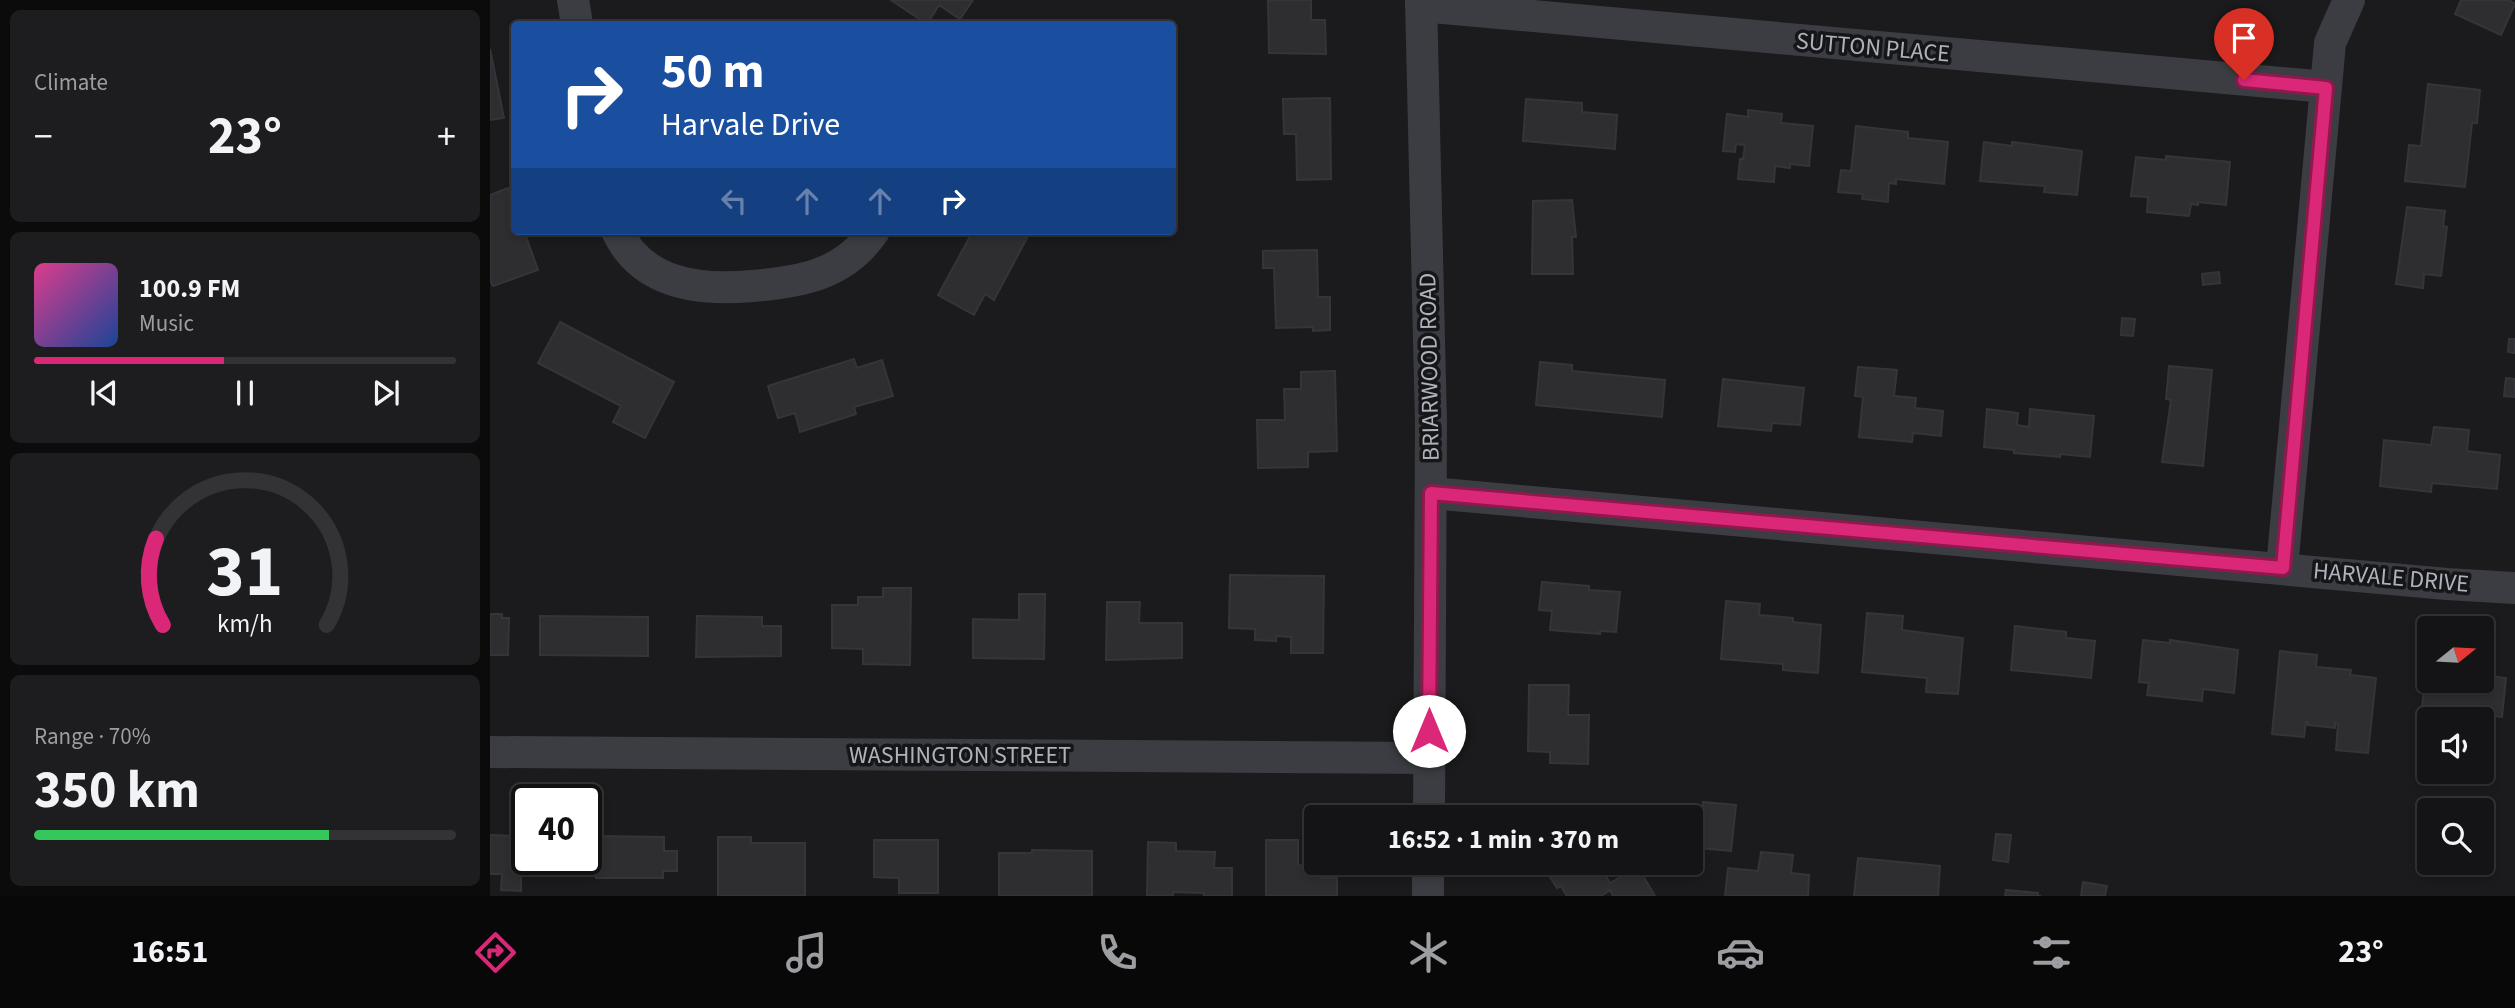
<!DOCTYPE html>
<html lang="en">
<head>
<meta charset="utf-8">
<style>
	body { margin:0; font-family:"Source Sans 3",sans-serif; background:#1d1d1f; color:#f1f3f6; height:100vh; display:flex; flex-direction:column; font-size:26px; white-space:nowrap }
	* { box-sizing:border-box; margin:0 }
	p { font-size:23px; color:#9d9ea1 }
	.icon { flex:none; width:38px; height:38px; fill:none; stroke:currentColor; stroke-width:2; stroke-linecap:round; stroke-linejoin:round }
	.map { position:relative; flex:1; overflow:hidden }
	.sheet { display:flex; flex-direction:column; gap:10px; padding:10px; background:#0b0b0c; width:490px }
	.sheet>* { flex:none }
	.guide { position:absolute; left:21px; top:21px; width:665px; height:214px; border-radius:7px; box-shadow:0 4px 10px #0003,0 0 0 2px #333335; background:#1a4fa0; color:#fff; overflow:hidden }
	.needle { width:46px; rotate:72deg }
	.fabs { position:absolute; left:1927px; top:616px; display:grid; gap:14px }
	.fabs a { display:grid; place-items:center; width:77px; height:77px; border-radius:7px; background:#141416; box-shadow:0 4px 10px #0003,0 0 0 2px #333335; font-size:35px }
	.speed { position:absolute; left:21px; top:784px; display:flex; gap:14px; font-size:35px; font-weight:700; text-align:center }
	.speed>* { display:grid; place-content:center; width:91px; height:91px; border-radius:50%; background:#141416; box-shadow:0 4px 10px #0003,0 0 0 2px #333335; line-height:1 }
	.speed .limit { border:4px solid #111; border-radius:10px; background:#fff; color:#111 }
	.pin { position:absolute; display:grid; place-items:center; width:60px; height:60px; color:#fff; margin:-72px -30px; border-radius:50% 50% 50% 0; rotate:-45deg; box-shadow:0 0 7px #0007 }
	.pin .icon { rotate:45deg }
	.me { position:absolute; width:77px; margin:-38px; rotate:0deg; stroke-linejoin:round; filter:drop-shadow(0 0 5px #0008) }
	.turn { display:flex; align-items:center; gap:24px; height:147px; padding:0 35px; font-size:32px }
	.turn .icon { width:91px; height:91px; stroke-width:2.5 }
	.turn b { display:block; font-size:49px; line-height:60px }
	.lanes { display:flex; align-items:center; height:66px; padding:0 35px; background:#0003; justify-content:center; gap:35px; direction:ltr }
	.lanes .off { opacity:.35 }
	.big { font-size:52px; font-weight:700; line-height:1.1 }
	.sheet .card { flex:1; display:flex; flex-direction:column; justify-content:center; gap:10px; min-width:0; padding:0 24px; border-radius:10px; background:#1d1d1f }
	.sheet .dial { align-items:center; gap:0 }
	.dial svg { height:182px; overflow:visible; fill:none; stroke:#333335; stroke-width:7; stroke-linecap:round; text-anchor:middle }
	.dial text { fill:#f1f3f6; stroke:none }
	.song { display:flex; align-items:center; gap:21px }
	.cover { width:84px; height:84px; border-radius:10px; background:linear-gradient(135deg,hsl(330 70% 55%),hsl(220 70% 35%)) }
	.played { height:7px; border-radius:4px; background:linear-gradient(90deg,#db2777 45%,#333335 45%) }
	.keys { display:flex; justify-content:space-around; direction:ltr }
	.heat { display:flex; justify-content:space-between; align-items:center; font-size:38px; direction:ltr }
	.charge { height:10px; border-radius:5px; background:linear-gradient(90deg,#34c759 70%,#333335 0) }
	.trip { position:absolute; left:814px; top:805px; width:399px; height:70px; border-radius:7px; background:#141416; box-shadow:0 4px 10px #0003,0 0 0 2px #333335; font-weight:700; line-height:70px; text-align:center }
	.tab-bar { display:flex; height:112px; justify-content:space-around; align-items:center; background:#080809; color:#9d9ea1 }
	.tab-bar .icon { width:49px; height:49px }
	.tab-bar .on { color:#db2777 }
	.tab-bar b { font-size:32px; color:#f1f3f6 }
	main { display:flex; flex:1; min-height:0 }
	.map>svg:first-child { display:block }
</style>
</head>
<body>
<main>
<section class="sheet">
<div class="card"><p>Climate</p>
<div class="heat"><a>−</a><b class="big">23°</b><a>+</a></div>
</div>
<div class="card">
<div class="song"><i class="cover"></i><div><b>100.9 FM</b><p>Music</p></div></div>
<div class="played"></div>
<div class="keys"><svg class="icon" aria-label="previous" viewBox="0 0 24 24"><path d="M18 5L8 12l10 7zM5 5v14"/></svg><svg class="icon" aria-label="pause" viewBox="0 0 24 24"><path d="M8 5v14M16 5v14"/></svg><svg class="icon" aria-label="next" viewBox="0 0 24 24"><path d="M6 5l10 7-10 7zM19 5v14"/></svg></div>
</div>
<div class="card dial"><svg viewBox="0 0 100 80">
<path d="M14 69A42 42 0 1 1 86 69"/>
<path d="M14 69A42 42 0 0 1 11 31" stroke="#db2777"/>
<text x="50" y="56" font-size="32" font-weight="700">31</text>
<text x="50" y="72" font-size="11">km/h</text>
</svg></div>
<div class="card"><p>Range · 70%</p><b class="big">350 km</b><div class="charge"></div></div>
</section>
<div class="map">
<svg width="2025" height="896" viewBox="0 0 2025 896">
	<rect width="100%" height="100%" fill="#1b1b1d"/>
	<path fill="#2e2e31" stroke="#353539" stroke-width="2" d="M401,0H483L470,19L449,5L437,24Z
		M778,0H821V20H835L836,54L779,53Z
		M1971,0H2019L2025,4L2011,35L1965,14Z
		M0,49L14,118L0,120Z
		M1938,84L1990,90L1987,123H1982L1975,187L1915,181L1919,145L1931,146Z
		M840,98L841,179L807,180L806,134H794L793,99Z
		M1036,99L1092,103V112L1127,115L1125,149L1033,141Z
		M1258,110L1292,114L1291,123L1323,126L1319,166L1300,164V168L1285,166L1284,182L1248,179L1250,159H1253L1255,145L1246,144L1245,152L1233,151L1237,114L1258,117Z
		M1366,126L1418,132V138L1458,142L1454,184L1406,179V184L1399,183L1398,202L1372,199L1373,194L1348,192L1351,170L1361,171Z
		M1494,142L1522,146V142L1592,151L1587,195L1554,192L1555,186L1490,181Z
		M1676,156L1740,162L1736,205L1708,202V205L1701,204L1699,216L1657,212L1658,197L1641,196L1646,157L1676,160Z
		M18,188L24,204V231H34L48,270L3,286L0,280V195Z
		M1082,200L1086,237H1082L1083,274H1042L1043,201Z
		M1917,207L1955,211L1953,226L1957,227L1951,276L1934,274L1933,288L1906,284Z
		M483,231H524L537,238L504,300L495,294L484,315L448,295Z
		M827,250L828,297H840V330L823,331V327L786,328L784,268H773V251Z
		M1729,272L1730,283L1713,285L1712,274Z
		M1632,318L1645,319L1643,336L1631,335Z
		M70,322L184,382L155,438L123,422L131,406L48,363Z
		M2019,339H2025V353L2018,352Z
		M364,359L367,368L392,360L403,396L364,407L366,414L310,432L305,413L288,418L278,386Z
		M1050,362L1082,365V371L1175,380L1172,417L1046,405Z
		M1679,366L1722,370L1713,466L1672,462L1681,400L1676,399Z
		M1368,367L1407,370L1404,396L1426,398L1425,408L1453,411L1451,436L1423,433L1422,442L1369,437L1373,397L1365,396Z
		M845,371L847,451L818,452V467L768,468L767,420H795L794,389H811V372Z
		M2016,378L2025,379V397L2014,396Z
		M1233,379L1314,388L1310,425L1282,423L1281,431L1228,426Z
		M1497,409L1528,413L1527,425L1539,427L1540,409L1604,416L1600,457L1570,454V457L1524,453V450L1494,447Z
		M1944,427L1979,430L1977,451L2010,455L2007,489L1942,483L1941,492L1890,486L1894,440L1941,445Z
		M740,575L834,576L833,653H801V637L786,636V641L765,640V629L739,628Z
		M1052,582L1099,586V590L1130,592L1126,632L1110,631V634L1060,630L1062,611L1049,610Z
		M393,588H421L420,665L373,664V649L342,648V605H368V597H393Z
		M529,594H555L554,659L483,658V619L529,620Z
		M1236,601L1270,604L1269,615L1303,618V622L1331,625L1328,673L1293,670V664L1231,659Z
		M617,602H650L649,623H692V658L616,660Z
		M1377,613L1413,616L1412,630L1473,638L1468,694L1436,692L1437,678L1372,672Z
		M0,614H12V618H19L18,655H0Z
		M50,616L158,617V656L50,655Z
		M207,616L272,617V626H291V656L206,657Z
		M1525,626L1576,632V638L1605,641L1601,678L1521,670Z
		M1653,640L1680,643V640L1748,650L1744,693L1713,689L1712,701L1657,695L1659,683L1649,682Z
		M1790,651L1827,655L1826,667L1861,670L1860,675L1886,678L1878,753L1846,750L1848,724L1845,723V728L1818,725V722H1816L1814,737L1782,734Z
		M1936,664H1939V681H1992V675L2016,678L2012,717L1932,709Z
		M1039,685H1079L1078,715H1099L1098,764L1060,763V752L1038,751Z
		M1213,802L1246,805L1241,851L1209,848Z
		M1506,834L1521,835L1518,862L1503,860Z
		M0,835L31,836V841H37V859H50V874H31V891L11,890L12,874H0Z
		M107,836L174,837V851H187V871H173V878H106Z
		M228,837H261V843H315V896H228Z
		M384,840H448V893H409V878L384,877Z
		M776,840H808V865L831,866V878H847V896H776Z
		M658,842L686,843V851L725,852L724,868H742V896H714V893L683,892V896H657Z
		M542,850L602,851V896H509V853H542Z
		M1271,852L1303,855L1301,873L1319,875L1318,896H1235L1238,868L1268,871Z
		M1368,858L1450,866L1448,896H1364Z
		M1051,863H1098L1100,868L1108,863L1120,883L1148,867L1165,896H1123L1120,890L1111,896H1077L1071,886L1067,888Z
		M1593,882L1617,886L1615,896H1591Z
		M1516,890L1548,893V896H1551H1515Z"/>
	<g fill="none" stroke-linecap="round" stroke-linejoin="round">
		<path stroke="#3b3d42" stroke-width="32" d="M83,0L87,24
			M931,0L941,424L939,817
			M931,6L1836,87
			M127,231C152,284 209,291 262,286C311,282 354,275 384,231
			M941,493L1957,584L2025,588
			M1792,568L1840,43L1859,0
			M0,752L939,758
			M938,896V863"/>
	</g>
	<g fill="none" stroke-linecap="round" stroke-linejoin="round">
		<g stroke="#8e194d" stroke-width="18">
			<path id="route" d="M939,731L941,493L1793,568L1836,88L1754,80"/>
		</g>
		<use href="#route" stroke="#db2777" stroke-width="12"/>
	</g>
	<g text-anchor="middle" stroke-width="7" stroke-linejoin="round" paint-order="stroke">
		<g font-size="24" fill="#adb2bd" stroke="#161618">
			<text transform="translate(1383 47) rotate(5)" y="8">SUTTON PLACE</text>
			<text transform="translate(939 367) rotate(-91)" y="8">BRIARWOOD ROAD</text>
			<text transform="translate(1901 577) rotate(5)" y="8">HARVALE DRIVE</text>
			<text x="470" y="763">WASHINGTON STREET</text>
		</g>
	</g>
</svg>
<div class="fabs">
<a><svg class="needle" viewBox="-14 -14 28 28"><path d="M0-13l5 13h-10z" fill="#e53935"/><path d="M0 13l5-13h-10z" fill="#9d9ea1"/></svg></a>
<a><svg class="icon" aria-label="sound" viewBox="0 0 24 24"><path d="M4 9h4l5-4v14l-5-4H4zM17 9q2 3 0 6"/></svg></a>
<a><svg class="icon" aria-label="search" viewBox="0 0 24 24"><circle cx="10" cy="10" r="6"/><path d="M15 15l6 6"/></svg></a>
</div>
<div class="speed"><div class="limit">40</div></div>
<div class="pin" style="left:1754px;top:80px;background:#d93025"><svg class="icon" aria-label="arrive" viewBox="0 0 24 24"><path d="M6 21V4h12l-3 4 3 4H6"/></svg></div>
<svg class="me" style="left:939px;top:731px" viewBox="-20 -20 40 40"><circle r="19" fill="#fff"/><path d="M0-13L10 11 0 6-10 11z" fill="#db2777"/></svg>
<div class="trip">16:52 · 1 min · 370 m</div>
<div class="guide">
<div class="turn"><svg class="icon" aria-label="right" viewBox="0 0 24 24"><path d="M7 20v-9h11M14 6l5 5-5 5"/></svg><div><b>50 m</b>Harvale Drive</div></div>
<div class="lanes"><svg class="icon off" aria-label="left" viewBox="0 0 24 24"><path d="M17 20v-9H6M10 6l-5 5 5 5"/></svg><svg class="icon off" aria-label="ahead" viewBox="0 0 24 24"><path d="M12 20V5M6 11l6-6 6 6"/></svg><svg class="icon off" aria-label="ahead" viewBox="0 0 24 24"><path d="M12 20V5M6 11l6-6 6 6"/></svg><svg class="icon" aria-label="right" viewBox="0 0 24 24"><path d="M7 20v-9h11M14 6l5 5-5 5"/></svg></div>
</div>
</div>
</main>
<nav class="tab-bar">
<b>16:51</b>
<svg class="icon on" aria-label="directions" viewBox="0 0 24 24"><path d="M12 3l9 9-9 9-9-9zM9 14v-3h6M13 9l2 2-2 2"/></svg>
<svg class="icon" aria-label="music" viewBox="0 0 24 24"><path d="M9 18V5l10-2v13"/><circle cx="6" cy="18" r="3"/><circle cx="16" cy="16" r="3"/></svg>
<svg class="icon" aria-label="phone" viewBox="0 0 24 24"><path d="M5 4h4l2 5-3 2q2 4 5 5l2-3 5 2v4C11 20 4 13 5 4z"/></svg>
<svg class="icon" aria-label="climate" viewBox="0 0 24 24"><path d="M12 3v18M4 7l16 10M4 17L20 7"/></svg>
<svg class="icon" aria-label="car" viewBox="0 0 24 24"><path d="M5 17H2v-5l4-1 3-4h7l3 4 3 1v5h-3M9 17h6M6 11h13"/><circle cx="7" cy="17" r="2"/><circle cx="17" cy="17" r="2"/></svg>
<svg class="icon" aria-label="filters" viewBox="0 0 24 24"><path d="M4 7h16M4 17h16"/><circle cx="9" cy="7" r="2"/><circle cx="15" cy="17" r="2"/></svg>
<b>23°</b>
</nav>
</body>
</html>
